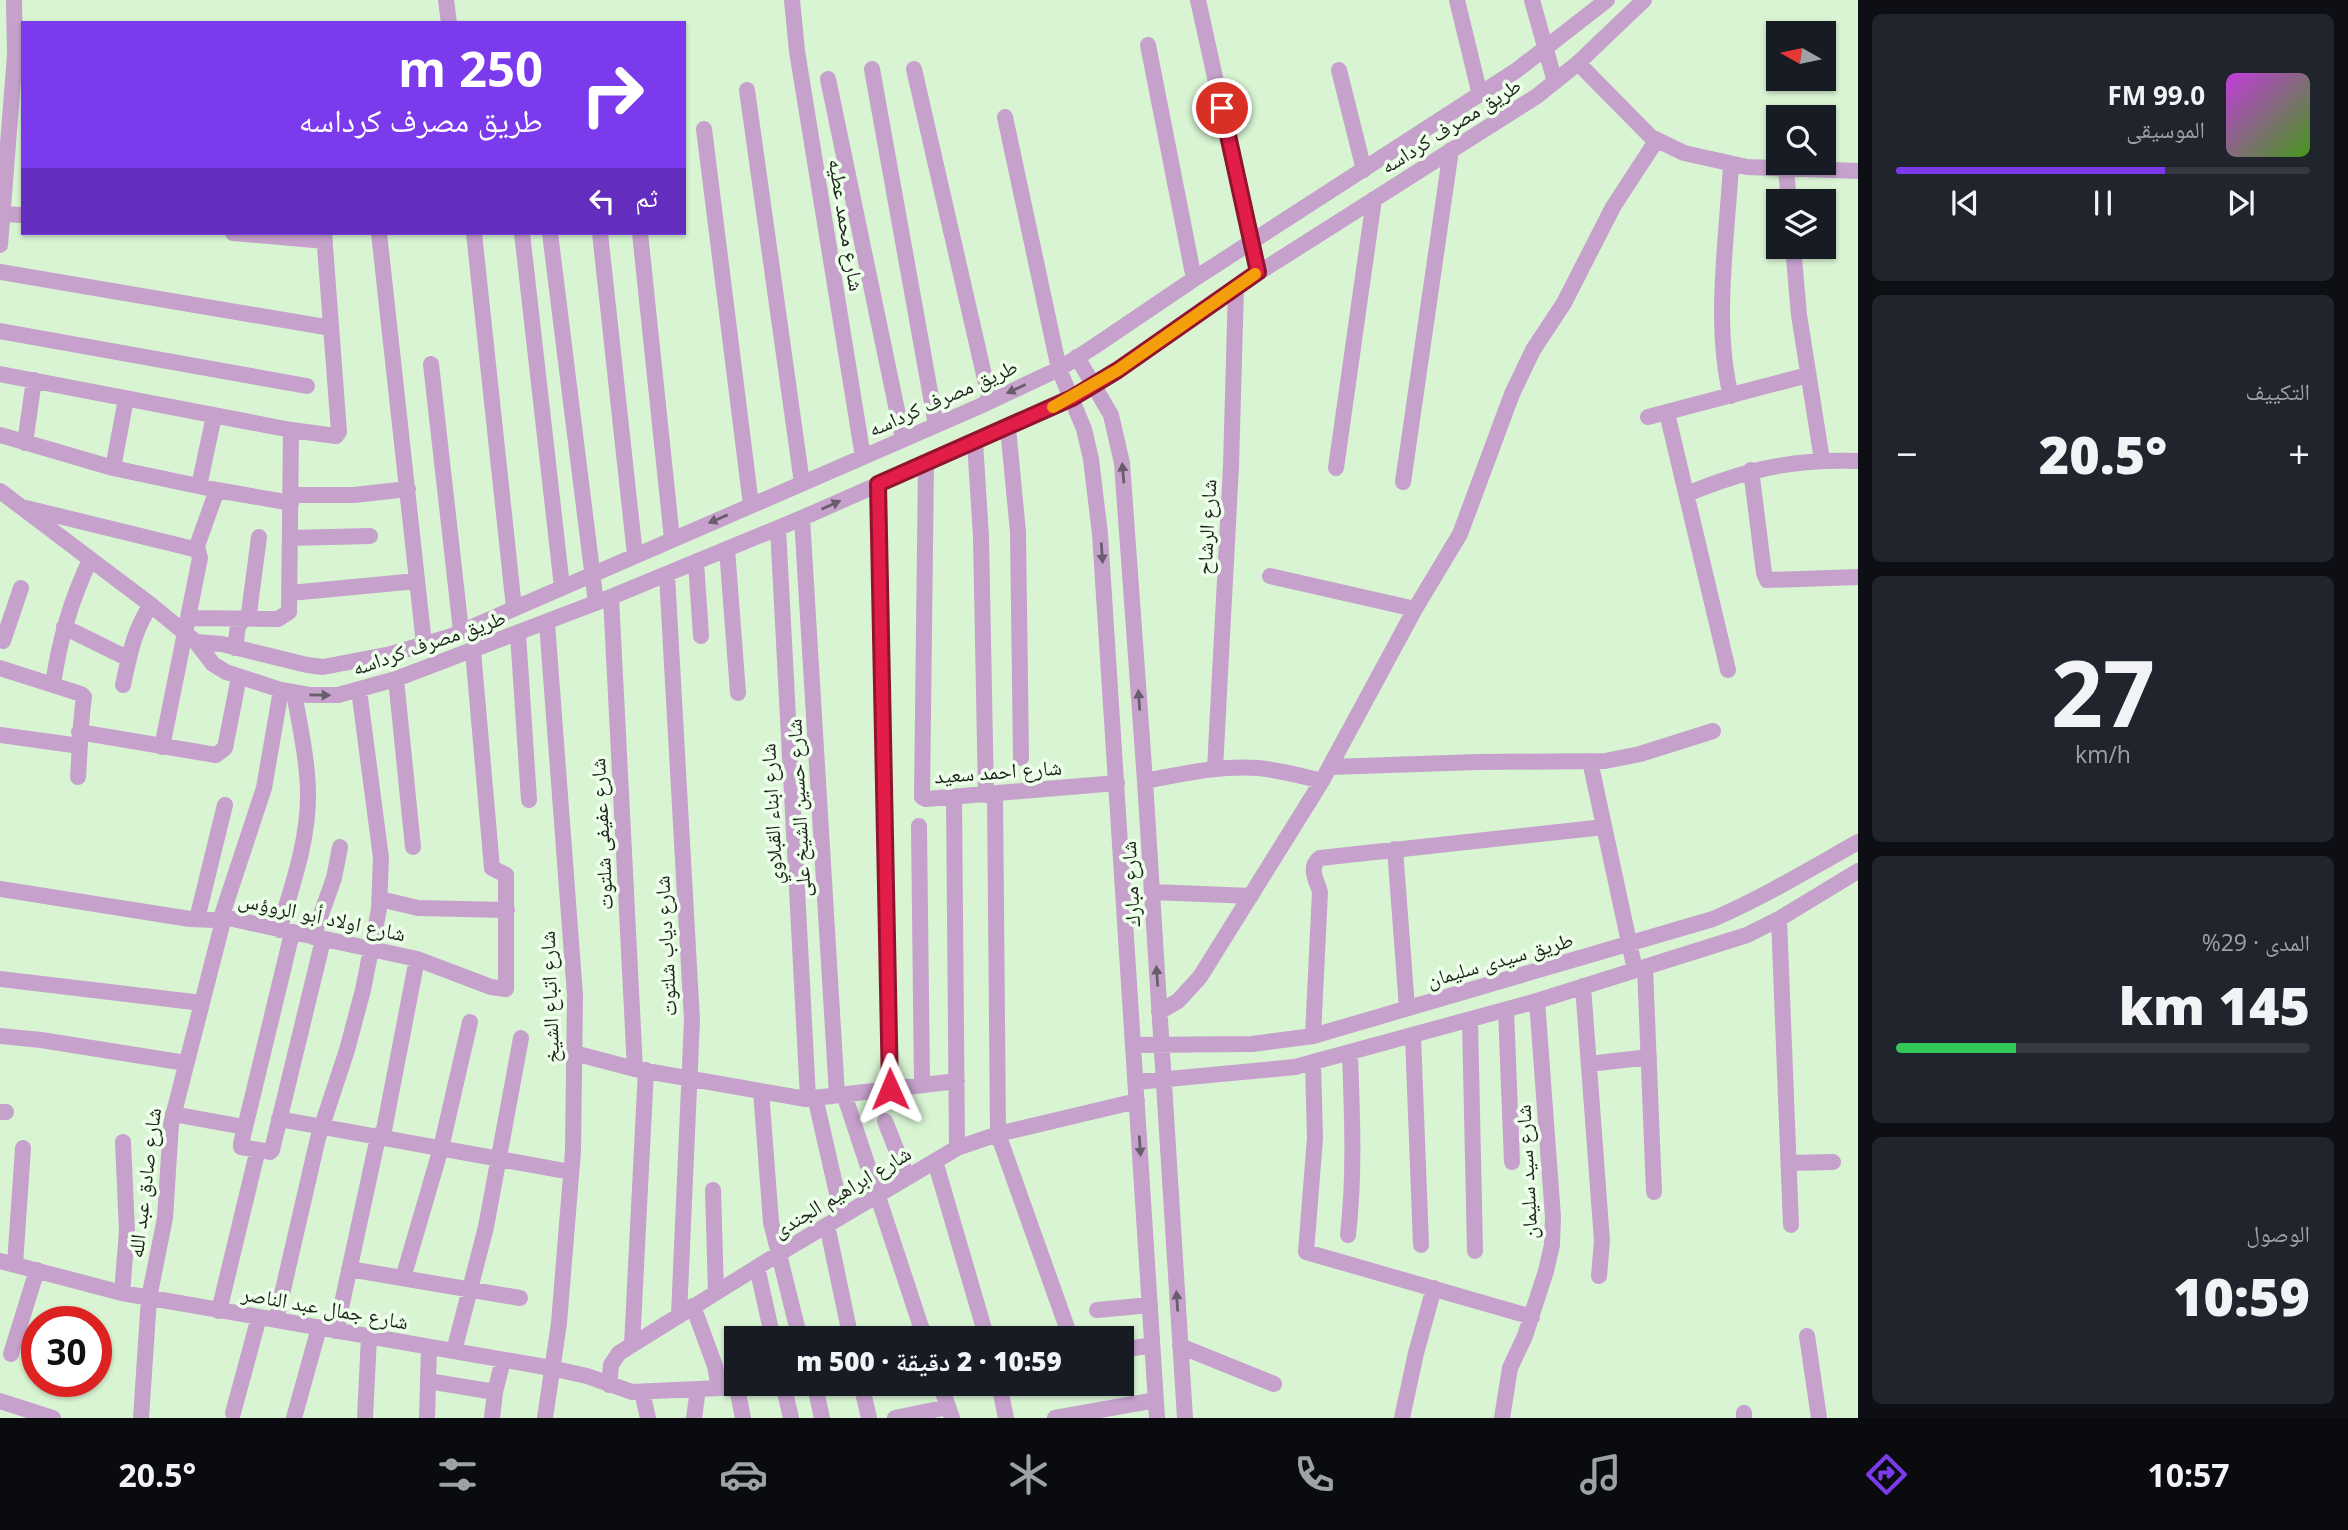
<!DOCTYPE html>
<html lang="ar">
<head>
<meta charset="utf-8">
<style>
	body { margin:0; font-family:"Open Sans","Noto Naskh Arabic",sans-serif; background:#20242c; color:#f1f3f6; direction:rtl; height:100vh; display:flex; flex-direction:column; font-size:26px; white-space:nowrap }
	* { box-sizing:border-box; margin:0 }
	p { font-size:23px; color:#9ea1a6 }
	.icon { flex:none; width:38px; height:38px; fill:none; stroke:currentColor; stroke-width:2; stroke-linecap:round; stroke-linejoin:round }
	.map { position:relative; flex:1; overflow:hidden; direction:ltr }
	.drawer { display:flex; flex-direction:column; gap:14px; padding:14px; background:#0d0f14; width:490px }
	.drawer>* { flex:none }
	.hud { position:absolute; left:21px; top:21px; width:665px; height:214px; border-radius:0px; box-shadow:0 2px 5px #0004; direction:rtl; background:#7c3aed; color:#fff; overflow:hidden }
	.needle { width:46px; rotate:279deg }
	.fabs { position:absolute; left:1766px; top:21px; display:grid; gap:14px }
	.fabs a { display:grid; place-items:center; width:70px; height:70px; border-radius:0px; background:#171b24; box-shadow:0 2px 5px #0004; font-size:35px }
	.speed { position:absolute; left:21px; top:1306px; display:flex; gap:14px; font-size:35px; font-weight:700; text-align:center }
	.speed>* { display:grid; place-content:center; width:91px; height:91px; border-radius:50%; background:#171b24; box-shadow:0 2px 5px #0004; line-height:1 }
	.speed .limit { border:10px solid #d22; background:#fff; color:#111 }
	.pin { position:absolute; display:grid; place-items:center; width:60px; height:60px; color:#fff; margin:-30px; border:4px solid #fff; border-radius:50%; box-shadow:0 2px 7px #0007 }
	.me { position:absolute; width:77px; margin:-38px; rotate:359deg; stroke-linejoin:round; filter:drop-shadow(0 0 5px #0008) }
	.turn { display:flex; align-items:center; gap:24px; height:147px; padding:0 28px; font-size:32px }
	.turn .icon { width:91px; height:91px; stroke-width:2.5 }
	.turn b { display:block; font-size:49px; line-height:60px }
	.then { display:flex; align-items:center; height:66px; padding:0 28px; background:#0003; gap:14px; font-size:26px }
	.big { font-size:52px; font-weight:800; line-height:1.1 }
	.drawer .card { flex:1; display:flex; flex-direction:column; justify-content:center; gap:10px; min-width:0; padding:0 24px; border-radius:10px; background:#20242c }
	.drawer .dial { align-items:center; gap:0 }
	.dial b { font-size:91px; line-height:1 }
	.song { display:flex; align-items:center; gap:21px }
	.cover { width:84px; height:84px; border-radius:10px; background:linear-gradient(135deg,hsl(290 70% 55%),hsl(100 70% 35%)) }
	.played { height:7px; border-radius:4px; background:linear-gradient(90deg,#7c3aed 65%,#363941 65%) }
	.keys { display:flex; justify-content:space-around; direction:ltr }
	.heat { display:flex; justify-content:space-between; align-items:center; font-size:38px; direction:ltr }
	.charge { height:10px; border-radius:5px; background:linear-gradient(90deg,#34c759 29%,#363941 0) }
	.trip { position:absolute; left:724px; top:1326px; width:410px; height:70px; border-radius:0px; background:#171b24; box-shadow:0 2px 5px #0004; font-weight:800; line-height:70px; text-align:center; direction:rtl }
	.dock { display:flex; height:112px; justify-content:space-around; align-items:center; background:#090b0e; color:#9ea1a6 }
	.dock .icon { width:49px; height:49px }
	.dock .on { color:#7c3aed }
	.dock b { font-size:32px; color:#f1f3f6 }
	main { display:flex; flex:1; min-height:0 }
	.map>svg:first-child { display:block }
</style>
</head>
<body>
<main>
<section class="drawer">
<div class="card">
<div class="song"><i class="cover"></i><div><b>99.0 FM</b><p>الموسيقى</p></div></div>
<div class="played"></div>
<div class="keys"><svg class="icon" aria-label="previous" viewBox="0 0 24 24"><path d="M18 5L8 12l10 7zM5 5v14"/></svg><svg class="icon" aria-label="pause" viewBox="0 0 24 24"><path d="M8 5v14M16 5v14"/></svg><svg class="icon" aria-label="next" viewBox="0 0 24 24"><path d="M6 5l10 7-10 7zM19 5v14"/></svg></div>
</div>
<div class="card"><p>التكييف</p>
<div class="heat"><a>−</a><b class="big">20.5°</b><a>+</a></div>
</div>
<div class="card dial"><b>27</b><p>km/h</p></div>
<div class="card"><p>المدى · 29%</p><b class="big">145 km</b><div class="charge"></div></div>
<div class="card"><p>الوصول</p><b class="big">10:59</b></div>
</section>
<div class="map">
<svg width="1858" height="1418" viewBox="0 0 1858 1418">
	<rect width="100%" height="100%" fill="#d8f4d3"/>
	<g fill="none" stroke-linecap="round" stroke-linejoin="round">
		<path stroke="#c5a1cc" stroke-width="16" d="M446,0L449,23
			M792,0L797,51L863,457
			M1198,0L1258,273
			M1457,0L1480,95
			M1532,0L1555,82
			M1148,45L1194,279
			M1578,63L1651,137L1684,153L1747,167L1858,171
			M872,69L936,425
			M914,69L990,401
			M1339,70L1364,170
			M828,79L903,439
			M747,90L802,483
			M1005,117L1059,369L1084,429L1091,459L1100,534L1157,1418
			M704,129L751,505
			M1731,165C1727,238 1713,325 1731,396
			M1786,170L1789,201
			M0,214L23,215
			M233,233L325,241
			M379,233L424,644
			M474,233L514,608
			M522,233L562,587
			M550,233L596,603
			M600,233L635,555
			M640,233L672,539
			M0,245L15,55L14,0
			M1793,247L1799,315L1822,460
			M0,272L331,328
			M0,331L307,386
			M1077,357L1111,415L1122,463L1145,781L1185,1418
			M431,364L461,631
			M0,374L291,430L336,436L339,432L324,233
			M1667,413L1728,670
			M1648,417L1808,375
			M1008,428L1018,532L1021,758
			M0,435L113,468L217,490L291,503
			M975,442L981,537L986,795
			M25,443L34,380
			M926,463L922,797L926,799L1117,783
			M113,468L126,399
			M1336,468L1374,199
			M1751,470L1764,573L1767,580L1858,577
			M1403,482L1451,150
			M878,484L890,1089
			M199,486L214,416
			M0,491L151,605L196,642L213,664L226,672L281,690L309,695H338L396,679L611,597L802,518L1059,405L1118,370L1258,273L1537,96L1578,63L1644,0
			M1687,494C1748,469 1792,459 1858,461
			M291,495H354L408,489
			M26,508L198,550
			M802,518L837,1095
			M778,528L808,1098
			M290,538L370,536
			M727,549L738,693
			M696,562L701,636
			M667,575L692,1020L679,1315
			M1270,576L1415,609
			M290,593L417,581
			M611,597L635,1069
			M188,618L278,619L289,612L291,430
			M64,627L129,659
			M518,634L529,800
			M3,641L21,588
			M196,642L222,644L307,665L323,667L391,654L449,637L978,407L1059,369L1095,346L1194,279L1517,70L1607,0
			M235,648L238,626L249,613L259,537
			M0,668L53,685
			M396,679L413,847
			M123,685C129,657 134,629 151,605
			M79,732L216,755L225,748L239,677
			M0,735L80,746
			M162,747L200,558L197,546L217,490
			M1590,761L1635,970
			M1330,767L1478,762L1605,761L1640,754L1713,731
			M1215,769L1231,466L1236,287
			M78,777C80,750 80,724 84,697L81,694L53,685C59,641 71,600 90,560
			M1145,781C1183,774 1220,765 1258,768C1280,770 1302,776 1322,781
			M995,794L998,1134L1071,1339
			M954,797L957,1148
			M919,826L922,1085
			M1395,849L1407,1008
			M0,889L190,919L215,920L224,917L417,959L491,987L506,989V875L492,868L473,651
			M1152,892L1251,896
			M380,899L418,908L507,910
			M221,918L264,788L281,690
			M197,919L225,805
			M1779,919L1791,1225
			M279,930C292,886 308,842 308,796C308,762 300,727 294,693
			M313,937L334,878L340,847
			M1645,967L1654,1192
			M0,979L202,1003
			M1583,986L1602,1241L1599,1276
			M1506,1010L1512,1162
			M1159,1012L1178,1001L1200,977L1322,781L1415,609L1460,534L1512,394L1533,350L1564,303L1613,207L1656,141
			M1470,1020L1475,1251
			M0,1036L41,1040L186,1063
			M1313,1036L1320,892C1316,879 1308,867 1320,858L1604,827
			M1413,1036L1421,1245
			M1134,1045L1252,1044L1313,1036L1713,919C1764,897 1810,869 1858,842
			M574,1053L635,1069L806,1099L957,1081
			M1313,1063L1315,1138L1306,1252L1532,1317
			M1589,1064L1649,1057
			M1136,1082L1295,1067L1537,1001L1747,935L1779,919L1858,871
			M761,1091L771,1222L800,1339
			M844,1094L925,1339
			M815,1097L842,1215
			M0,1112H6
			M173,1114L244,1127
			M279,1119L571,1172
			M885,1121L907,1177
			M259,1150L241,1147V1144L292,933
			M935,1161L987,1339
			M1789,1163L1833,1162
			M713,1190L716,1292
			M827,1225L851,1339
			M1348,1235C1355,1174 1352,1114 1350,1053
			M0,1261L122,1293L551,1368L587,1376L632,1392L811,1384
			M15,1264L23,1148
			M757,1267L773,1339
			M349,1269L520,1298
			M403,1278L441,1148L470,1022
			M122,1293L127,1231L123,1142
			M693,1306L715,1366L719,1388
			M1097,1310L1150,1305
			M219,1311L257,1153L259,1150L270,1152L272,1150L323,940
			M276,1320L318,1138L347,1050L363,990L379,909L381,858L359,690
			M336,1331L378,1137L384,1130L417,959
			M1807,1336L1819,1418
			M632,1345L646,1070
			M1180,1346L1274,1384
			M1122,1350L1152,1345
			M454,1351L486,1227L521,1038
			M11,1354L37,1270
			M428,1381L495,1392
			M783,1384L791,1418
			M812,1384L816,1391L822,1418
			M861,1384L869,1418
			M940,1384L952,1418
			M999,1384L1006,1418
			M609,1385L611,1365L619,1353L780,1253L957,1148L998,1134L1137,1101
			M737,1388L743,1418
			M642,1392L648,1418
			M0,1401L53,1418
			M233,1413L259,1317
			M1744,1413V1418
			M141,1418L149,1298L165,1218L171,1124L224,917
			M294,1418L319,1328
			M365,1418L369,1337
			M427,1418L429,1347
			M492,1418L495,1392L503,1360
			M545,1418L559,1323L573,1151L575,995L547,623
			M694,1418L698,1389
			M895,1418L948,1407
			M1055,1418L1156,1400
			M1402,1418L1416,1353L1434,1288
			M1502,1418L1510,1368L1525,1336L1546,1271L1552,1245L1553,1217L1537,1001"/>
	</g>
	<defs><path id="oneway-solid" d="M-6-.8H1V-3.2L6.5 0L1 3.2V.8H-6Z" transform="scale(1.75)"/></defs>
	<g fill="#685d6a">
		<use href="#oneway-solid" transform="translate(1016 389) rotate(155)"/>
		<use href="#oneway-solid" transform="translate(1123 473) rotate(-95)"/>
		<use href="#oneway-solid" transform="translate(831 505) rotate(-24)"/>
		<use href="#oneway-solid" transform="translate(718 519) rotate(157)"/>
		<use href="#oneway-solid" transform="translate(1102 553) rotate(86)"/>
		<use href="#oneway-solid" transform="translate(320 695) rotate(1)"/>
		<use href="#oneway-solid" transform="translate(1139 700) rotate(-94)"/>
		<use href="#oneway-solid" transform="translate(1157 976) rotate(-94)"/>
		<use href="#oneway-solid" transform="translate(1140 1146) rotate(86)"/>
		<use href="#oneway-solid" transform="translate(1177 1301) rotate(-94)"/>
	</g>
	<g fill="none" stroke-linecap="round" stroke-linejoin="round">
		<g stroke="#92132f" stroke-width="18">
			<path id="route" d="M890,1089L878,484L1072,398L1118,370L1258,272L1222,108"/>
		</g>
		<use href="#route" stroke="#e11d48" stroke-width="12"/>
		<path stroke="#f59e0b" stroke-width="12" d="M1053,407L1118,370L1255,274"/>
	</g>
	<g text-anchor="middle" stroke-width="7" stroke-linejoin="round" paint-order="stroke">
		<g font-size="21" fill="#1c261a" stroke="#edfeea">
			<text transform="translate(1451 126) rotate(-32)" y="7">طريق مصرف كرداسه</text>
			<text transform="translate(846 225) rotate(81)" y="7">شارع محمد عطيه</text>
			<text transform="translate(943 398) rotate(-24)" y="7">طريق مصرف كرداسه</text>
			<text transform="translate(1207 527) rotate(-87)" y="7">شارع الرشاح</text>
			<text transform="translate(429 643) rotate(-19)" y="7">طريق مصرف كرداسه</text>
			<text transform="translate(998 772) rotate(-4)" y="7">شارع احمد سعيد</text>
			<text transform="translate(799 808) rotate(-93)" y="7">شارع حسين الشيخ على</text>
			<text transform="translate(772 814) rotate(-93)" y="7">شارع ابناء القبلاوي</text>
			<text transform="translate(602 834) rotate(-93)" y="7">شارع عفيفى شلتوت</text>
			<text transform="translate(1131 884) rotate(-93)" y="7">شارع مبارك</text>
			<text transform="translate(322 917) rotate(12)" y="7">شارع اولاد أبو الروؤس</text>
			<text transform="translate(666 946) rotate(-93)" y="7">شارع دياب شلتوت</text>
			<text transform="translate(1500 960) rotate(-16)" y="7">طريق سيدى سليمان</text>
			<text transform="translate(550 997) rotate(-92)" y="7">شارع اتباع الشيخ</text>
			<text transform="translate(1527 1172) rotate(-93)" y="7">شارع سيد سليمان</text>
			<text transform="translate(145 1183) rotate(-83)" y="7">شارع صادق عبد الله</text>
			<text transform="translate(842 1192) rotate(-31)" y="7">شارع ابراهيم الجندى</text>
			<text transform="translate(325 1308) rotate(10)" y="7">شارع جمال عبد الناصر</text>
		</g>
	</g>
</svg>
<div class="fabs">
<a><svg class="needle" viewBox="-14 -14 28 28"><path d="M0-13l5 13h-10z" fill="#e53935"/><path d="M0 13l5-13h-10z" fill="#9ea1a6"/></svg></a>
<a><svg class="icon" aria-label="search" viewBox="0 0 24 24"><circle cx="10" cy="10" r="6"/><path d="M15 15l6 6"/></svg></a>
<a><svg class="icon" aria-label="layers" viewBox="0 0 24 24"><path d="M12 4l9 5-9 5-9-5zM3 14l9 5 9-5"/></svg></a>
</div>
<div class="speed"><div class="limit">30</div></div>
<div class="pin" style="left:1222px;top:108px;background:#d93025"><svg class="icon" aria-label="arrive" viewBox="0 0 24 24"><path d="M6 21V4h12l-3 4 3 4H6"/></svg></div>
<svg class="me" style="left:890px;top:1089px" viewBox="-20 -20 40 40"><path d="M0-17L14 15 0 8-14 15z" fill="#e11d48" stroke="#fff" stroke-width="4"/></svg>
<div class="trip">10:59 · 2 دقيقة · 500 m</div>
<div class="hud">
<div class="turn"><svg class="icon" aria-label="right" viewBox="0 0 24 24"><path d="M7 20v-9h11M14 6l5 5-5 5"/></svg><div><b>250 m</b>طريق مصرف كرداسه</div></div>
<div class="then">ثم<svg class="icon" aria-label="left" viewBox="0 0 24 24"><path d="M17 20v-9H6M10 6l-5 5 5 5"/></svg></div>
</div>
</div>
</main>
<nav class="dock">
<b>10:57</b>
<svg class="icon on" aria-label="directions" viewBox="0 0 24 24"><path d="M12 3l9 9-9 9-9-9zM9 14v-3h6M13 9l2 2-2 2"/></svg>
<svg class="icon" aria-label="music" viewBox="0 0 24 24"><path d="M9 18V5l10-2v13"/><circle cx="6" cy="18" r="3"/><circle cx="16" cy="16" r="3"/></svg>
<svg class="icon" aria-label="phone" viewBox="0 0 24 24"><path d="M5 4h4l2 5-3 2q2 4 5 5l2-3 5 2v4C11 20 4 13 5 4z"/></svg>
<svg class="icon" aria-label="climate" viewBox="0 0 24 24"><path d="M12 3v18M4 7l16 10M4 17L20 7"/></svg>
<svg class="icon" aria-label="car" viewBox="0 0 24 24"><path d="M5 17H2v-5l4-1 3-4h7l3 4 3 1v5h-3M9 17h6M6 11h13"/><circle cx="7" cy="17" r="2"/><circle cx="17" cy="17" r="2"/></svg>
<svg class="icon" aria-label="filters" viewBox="0 0 24 24"><path d="M4 7h16M4 17h16"/><circle cx="9" cy="7" r="2"/><circle cx="15" cy="17" r="2"/></svg>
<b>20.5°</b>
</nav>
</body>
</html>
